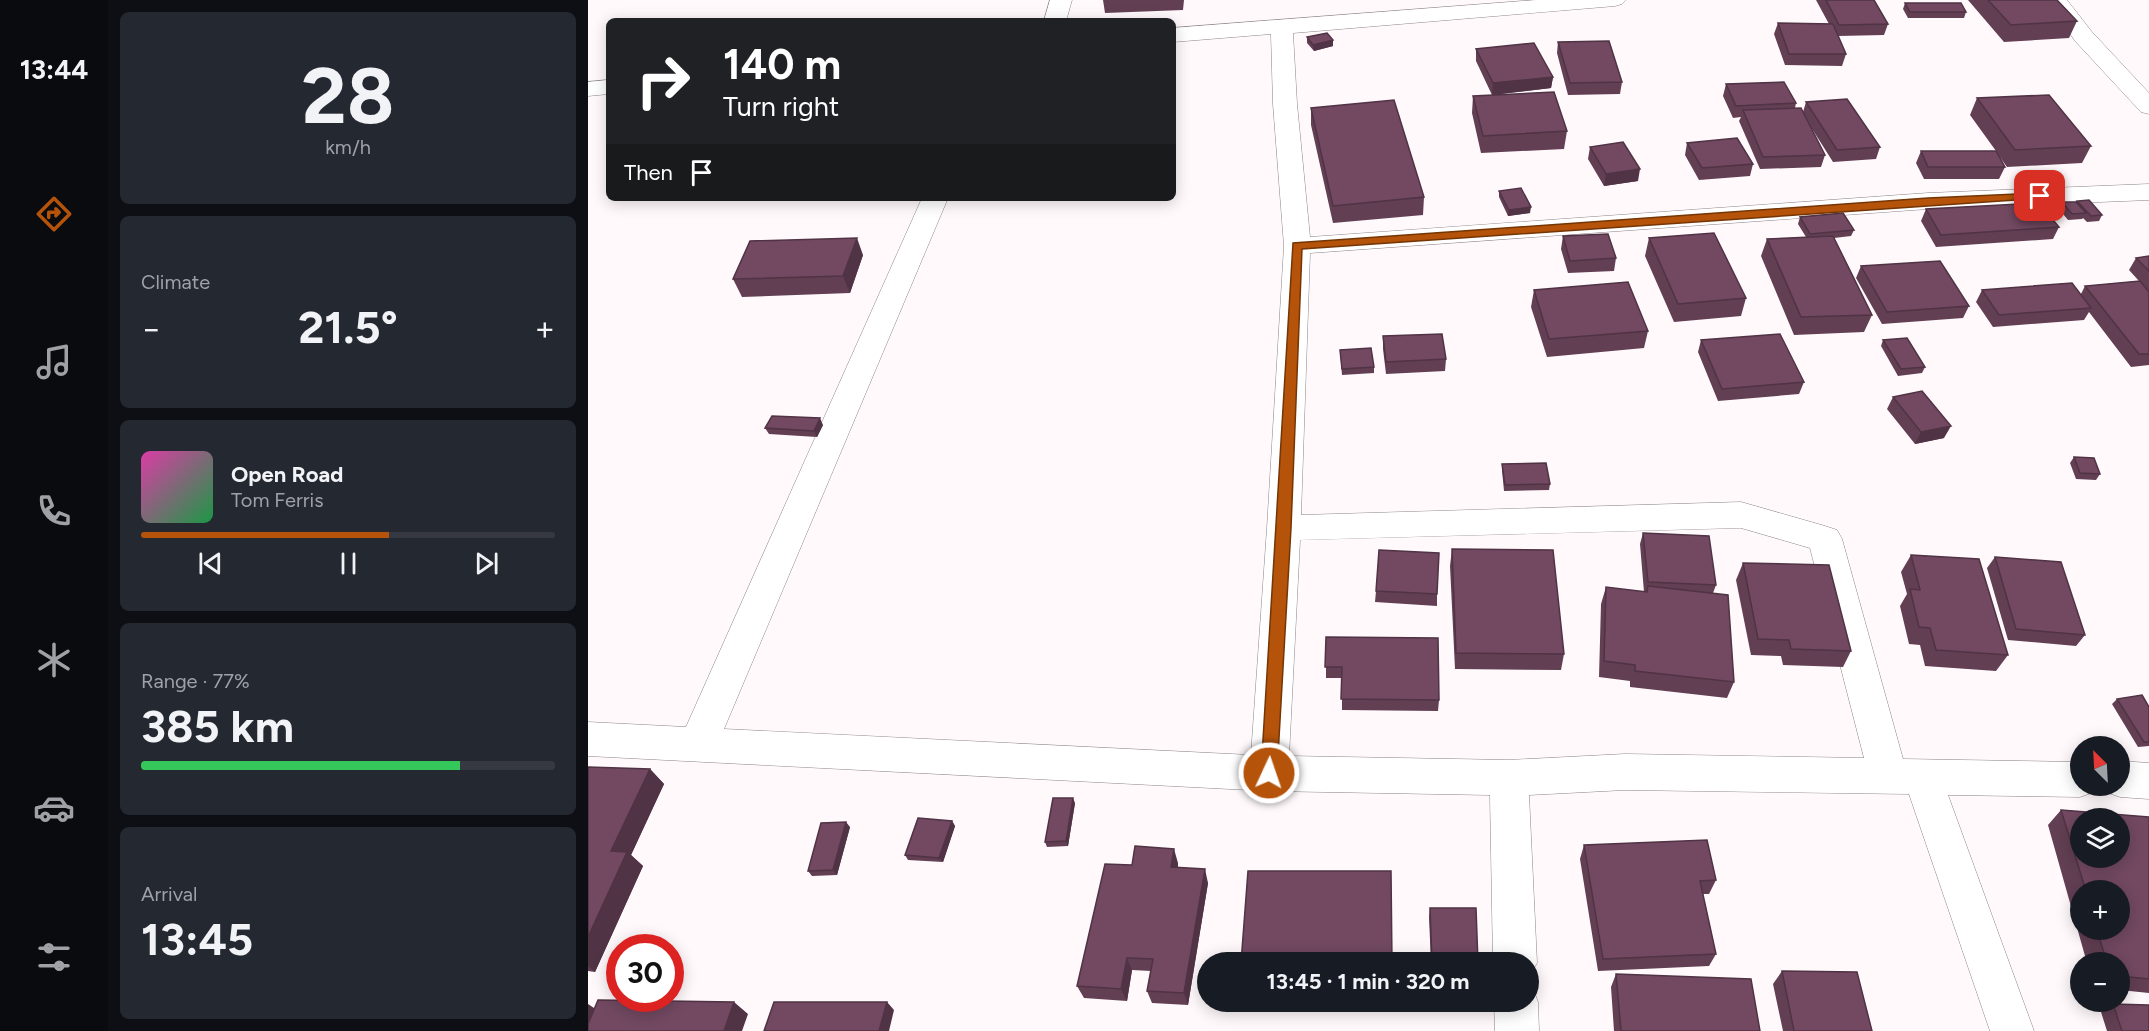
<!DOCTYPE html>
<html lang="en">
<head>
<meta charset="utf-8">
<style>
	body { margin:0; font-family:Figtree,sans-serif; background:#242831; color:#f1f3f6; height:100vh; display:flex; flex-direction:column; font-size:22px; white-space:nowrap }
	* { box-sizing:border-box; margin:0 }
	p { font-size:20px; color:#9ea1a6 }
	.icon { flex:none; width:33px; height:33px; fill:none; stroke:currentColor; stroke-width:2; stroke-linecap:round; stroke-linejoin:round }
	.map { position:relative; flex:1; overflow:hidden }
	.details { display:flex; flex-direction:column; gap:12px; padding:12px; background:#0d0f14; width:480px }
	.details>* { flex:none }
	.hud { position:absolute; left:18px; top:18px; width:570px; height:183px; border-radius:9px; box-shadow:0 3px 15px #0003; background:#202124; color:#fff; overflow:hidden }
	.needle { width:39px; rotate:336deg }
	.tools { position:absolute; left:1482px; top:736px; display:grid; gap:12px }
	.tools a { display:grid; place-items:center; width:60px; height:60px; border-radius:50%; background:#171b24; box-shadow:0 3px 15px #0003; font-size:30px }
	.speed { position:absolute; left:18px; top:934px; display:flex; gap:12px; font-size:30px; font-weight:700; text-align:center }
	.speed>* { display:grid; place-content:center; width:78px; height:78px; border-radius:50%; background:#171b24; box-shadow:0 3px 15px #0003; line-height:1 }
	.speed .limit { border:9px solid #d22; background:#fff; color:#111 }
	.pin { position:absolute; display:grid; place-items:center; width:51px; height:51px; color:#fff; margin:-26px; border-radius:12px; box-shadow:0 3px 9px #0006 }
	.me { position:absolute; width:66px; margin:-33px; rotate:3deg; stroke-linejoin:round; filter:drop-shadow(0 0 4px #0008) }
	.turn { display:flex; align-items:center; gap:21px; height:126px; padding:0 18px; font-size:27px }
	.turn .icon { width:78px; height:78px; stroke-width:2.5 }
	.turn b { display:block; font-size:42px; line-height:51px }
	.then { display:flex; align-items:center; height:57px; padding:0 18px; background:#0003; gap:12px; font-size:22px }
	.big { font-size:45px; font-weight:700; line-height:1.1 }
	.details .tile { flex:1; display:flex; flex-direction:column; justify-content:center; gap:9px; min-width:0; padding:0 21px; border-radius:9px; background:#242831 }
	.details .dial { align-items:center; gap:0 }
	.dial b { font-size:78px; line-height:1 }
	.song { display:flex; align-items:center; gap:18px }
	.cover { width:72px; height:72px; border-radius:9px; background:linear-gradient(135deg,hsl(320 70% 55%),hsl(140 70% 35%)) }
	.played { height:6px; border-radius:3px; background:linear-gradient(90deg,#b45309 60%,#363941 60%) }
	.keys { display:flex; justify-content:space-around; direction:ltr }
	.heat { display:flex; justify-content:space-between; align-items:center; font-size:33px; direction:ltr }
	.charge { height:9px; border-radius:4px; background:linear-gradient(90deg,#34c759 77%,#363941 0) }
	.trip { position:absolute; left:609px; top:952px; width:342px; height:60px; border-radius:30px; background:#171b24; box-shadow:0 3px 15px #0003; font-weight:700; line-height:60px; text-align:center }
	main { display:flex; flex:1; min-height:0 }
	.tab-bar { display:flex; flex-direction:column; width:108px; justify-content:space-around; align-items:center; background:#090b0e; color:#9ea1a6 }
	.tab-bar .icon { width:42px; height:42px }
	.tab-bar .current { color:#b45309 }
	.tab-bar b { font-size:27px; color:#f1f3f6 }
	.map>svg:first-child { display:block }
</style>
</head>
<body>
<main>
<nav class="tab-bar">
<b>13:44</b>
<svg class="icon current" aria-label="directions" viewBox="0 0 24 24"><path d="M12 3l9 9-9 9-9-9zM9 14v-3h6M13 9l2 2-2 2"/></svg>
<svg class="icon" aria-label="music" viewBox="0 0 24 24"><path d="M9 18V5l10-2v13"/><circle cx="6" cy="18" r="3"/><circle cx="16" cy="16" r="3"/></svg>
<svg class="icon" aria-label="phone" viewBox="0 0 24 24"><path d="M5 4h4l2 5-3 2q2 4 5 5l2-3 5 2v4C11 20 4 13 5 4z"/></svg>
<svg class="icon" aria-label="climate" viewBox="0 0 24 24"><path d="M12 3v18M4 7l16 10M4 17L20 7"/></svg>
<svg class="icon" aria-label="car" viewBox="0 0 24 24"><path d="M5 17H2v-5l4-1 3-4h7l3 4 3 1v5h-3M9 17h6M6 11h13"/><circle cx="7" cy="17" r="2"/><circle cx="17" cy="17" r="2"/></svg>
<svg class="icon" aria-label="filters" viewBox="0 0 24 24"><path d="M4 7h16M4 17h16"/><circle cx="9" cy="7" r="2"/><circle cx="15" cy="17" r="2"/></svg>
</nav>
<section class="details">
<div class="tile dial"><b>28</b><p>km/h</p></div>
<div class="tile"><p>Climate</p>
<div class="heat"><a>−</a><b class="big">21.5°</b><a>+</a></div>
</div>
<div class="tile">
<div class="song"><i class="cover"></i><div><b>Open Road</b><p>Tom Ferris</p></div></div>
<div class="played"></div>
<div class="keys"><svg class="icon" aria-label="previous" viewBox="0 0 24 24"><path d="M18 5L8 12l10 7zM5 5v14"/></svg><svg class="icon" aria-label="pause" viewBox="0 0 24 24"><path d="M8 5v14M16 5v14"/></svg><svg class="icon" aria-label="next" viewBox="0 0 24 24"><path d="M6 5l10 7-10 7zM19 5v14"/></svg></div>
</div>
<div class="tile"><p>Range · 77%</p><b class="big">385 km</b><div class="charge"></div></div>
<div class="tile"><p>Arrival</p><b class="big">13:45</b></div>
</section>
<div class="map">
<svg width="1561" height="1031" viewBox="0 0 1561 1031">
	<rect width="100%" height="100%" fill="#fff9fc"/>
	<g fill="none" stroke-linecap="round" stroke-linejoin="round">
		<g stroke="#8c8388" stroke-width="1">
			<path id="minor" d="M462,0H484L478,21H456Z
				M948,0H1038L1034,4L1027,6L705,33L709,104L722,237L1340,193L1561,184V200L1340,209L722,253L713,515L1153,502L1237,526L1249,530L1254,539L1315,759L1492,762V786H1508L1506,792L1492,797L1360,795L1446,1031H1402L1321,794L1037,790L941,795L949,963L940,979V963H905L902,795L681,791L0,756V722L98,727L334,198H360L136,729L663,755L679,528L696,246L685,104L683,34L585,42V28ZM1153,528L1222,548L1276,758L1037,754L921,760L701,756L712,540Z
				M1457,0H1479L1504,32L1561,93V114L1553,112L1488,42Z
				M21,80V94L0,96V82Z
				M1532,761L1561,763V799L1532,797L1518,792L1516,786H1532Z
				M940,985L944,986L950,1002L951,1031H907L906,1002H940Z"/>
		</g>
		<use href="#minor" fill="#fff" fill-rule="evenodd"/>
	</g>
	<path fill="#623f53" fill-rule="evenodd" d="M515,0H596L595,10L517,13Z
		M1228,0H1286L1300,24L1296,35L1250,36L1258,54L1254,66L1197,65L1186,34L1190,23L1241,24Z
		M1380,0H1469L1489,21L1481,38L1416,42Z
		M1317,3L1378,12L1376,18H1320L1315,9Z
		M719,37L745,46L726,51L719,43Z
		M970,42L1034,82L1032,94L980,95L969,53Z
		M888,49L965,77L963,88L904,95L888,61Z
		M1138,84L1208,103L1207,108L1215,112L1218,102L1292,147L1288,159L1245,162L1221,124L1237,155L1233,167L1172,169L1151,121L1153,117L1145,118L1135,96Z
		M885,96L979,131L976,149L893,153L884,113Z
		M1389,98L1503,146L1494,163L1419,167L1409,153L1417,167L1411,179H1336L1328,163L1333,151H1408L1382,115Z
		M723,108L836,197L835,215L745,223L723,125Z
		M1099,143L1165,164L1162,176L1111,180L1097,155Z
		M1002,147L1050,181L1016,186L1000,159Z
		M911,191L942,213L920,216L911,197Z
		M1489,201L1514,215L1511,221L1499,222L1495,218L1494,219L1480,220L1471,209L1474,202H1488Z
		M1338,209L1471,227L1465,239L1348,247L1333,221Z
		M1212,217L1266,230L1263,236L1246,238L1284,315L1276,332L1206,335L1173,256L1179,239L1218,237L1210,224Z
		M975,236L1028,258L1026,271L980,273L973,249Z
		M1061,238L1158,298L1153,316L1086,322L1057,256Z
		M275,255L262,293L154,297L145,279Z
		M1561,256V365L1543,367L1501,312L1496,320L1405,327L1388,302L1394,290L1493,294L1497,286L1551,281L1541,270L1548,258Z
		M1273,266L1381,306L1375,318L1294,324L1268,278Z
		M946,290L1060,331L1056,348L959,357L943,307Z
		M795,336L858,359L857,371L798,374L795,349Z
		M1113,340L1216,382L1211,394L1130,401L1110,352Z
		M1295,340L1337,367L1334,373L1310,376L1293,346Z
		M752,350L786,367V373L754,375Z
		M1305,397L1356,438L1327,444L1299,409Z
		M235,425L229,437L181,434L177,428Z
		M1486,457L1512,474L1508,480L1488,479L1482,463Z
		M914,464L962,484L961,490L916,491L914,470Z
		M1055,533L1128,585L1125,593L1146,682L1139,698L1042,687V681L1011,677L1013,604L1018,587L1056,592L1052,544Z
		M864,549L976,654L973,670L867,669L862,566Z
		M1323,555L1420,655L1408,671L1337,666L1332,645L1321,644L1312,606L1319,594L1313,572Z
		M1407,557L1497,635L1488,646L1420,640L1399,568Z
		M1155,563L1263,651L1255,667L1195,665L1193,656L1163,655L1148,580Z
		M788,591L849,594V606L787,602Z
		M738,637L851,700L850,711L754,710V678H738Z
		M1529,699L1561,707V746L1550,747L1524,704Z
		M0,767L62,769L76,784L43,855L55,866L7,972L0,971Z
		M487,803L480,846L459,847L457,842Z
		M1473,810L1561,817V993L1532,990V963H1499L1460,825ZM1492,891H1532V930H1492Z
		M364,821L367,826L355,862L320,860L317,855Z
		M262,827L249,875L224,876L220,871Z
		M996,845L1128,880L1121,894H1115L1128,954L1121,966L1010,971L992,859Z
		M590,863V868L620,883L600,1005L564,1003L559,991L563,971L544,970L539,1001L496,998L489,986L544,865Z
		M842,908L890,963H843L841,917Z
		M1194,971L1284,1031H1195L1185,984Z
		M1028,974L1172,1031H1026L1023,987Z
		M1525,1004L1561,1031H1519L1513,1012Z"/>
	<path fill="#503344" d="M745,40V46L726,51L725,45Z
		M965,77L963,88L904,95L905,83Z
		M1052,169L1050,181L1016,186L1018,174Z
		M943,207L942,213L920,216L921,210Z
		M269,238L275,255L262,293L255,276Z
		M232,418L235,425L229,437L226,431Z
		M1363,426L1356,438L1327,444L1333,432Z
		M62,769L76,784L43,855L55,866L7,972L0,966V937L23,851Z
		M485,798L487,803L480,846L478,841Z
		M364,821L367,826L355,862L351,858Z
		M258,822L262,827L249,875L245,870Z
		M586,849L590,863L588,881L583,867Z
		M617,869L620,883L600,1005L596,993Z
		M539,958L544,970L539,1001L533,989Z
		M146,1002L160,1014L154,1031H136Z
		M299,1002L306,1010L301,1031H291Z
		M0,1004L12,1012L0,1031Z"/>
	<path fill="#724961" stroke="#503344" stroke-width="1.5" fill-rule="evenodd" d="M1238,0H1286L1300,24L1251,25Z
		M1400,0H1469L1489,21L1423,25Z
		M1317,3H1373L1378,12H1322Z
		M1190,23L1245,24L1258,54H1201Z
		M739,33L745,40L725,45L719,37Z
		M1021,41L1034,82L982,83L970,42Z
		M946,43L965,77L905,83L888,49Z
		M1196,82L1208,103L1148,106L1138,84Z
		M966,92L979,131L895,136L885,96Z
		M1461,95L1503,146L1427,150L1389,98Z
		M1259,99L1292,147L1249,150L1218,102Z
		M806,100L836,197L745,206L723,108Z
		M1213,108L1237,155L1175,157L1155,110Z
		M1149,138L1165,164L1114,168L1099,143Z
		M1035,142L1052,169L1018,174L1002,147Z
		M1333,151H1408L1417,167H1340Z
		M933,188L943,207L921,210L911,191Z
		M1501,200L1514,215L1503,216L1489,201Z
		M1474,202H1488L1498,213L1484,214Z
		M1451,203L1471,227L1353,235L1338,209Z
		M1255,213L1266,230L1222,234L1212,217Z
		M1126,233L1158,298L1090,304L1061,238Z
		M1020,234L1028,258L982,261L975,236Z
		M1245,236L1284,315L1213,317L1179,239Z
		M269,238L255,276L145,279L162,241Z
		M1561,256V271L1548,258Z
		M1352,261L1381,306L1299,312L1273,266Z
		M1552,281L1561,292V354H1551L1497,286Z
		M1040,282L1060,331L961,339L946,290Z
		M1484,283L1503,308L1411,315L1394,290Z
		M854,334L858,359L798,362L795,336Z
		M1192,334L1216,382L1134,389L1113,340Z
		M1319,338L1337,367L1313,369L1295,340Z
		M783,348L786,367L754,369L752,350Z
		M1334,391L1363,426L1333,432L1305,397Z
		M184,416L232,418L226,431L177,428Z
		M1486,457L1506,458L1512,474L1492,473Z
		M958,463L962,484L917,485L914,464Z
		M1055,533L1121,536L1128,585L1060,582Z
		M864,549L965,550L976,654L868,653Z
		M791,550L851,553L849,594L788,591Z
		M1323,555L1391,559L1420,655L1348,650L1342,628L1331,627L1322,589L1332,590Z
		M1407,557L1473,562L1497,635L1428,629Z
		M1155,563L1241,565L1263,651L1203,649L1201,640L1170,639Z
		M1060,586L1140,595L1146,682L1047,671V665L1016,661L1018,587L1059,592Z
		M738,637L850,638L851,700L753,699L754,667H737Z
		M1554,695L1561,707V742H1556L1529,699Z
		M0,767L62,769L23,851L39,852L0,937Z
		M465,798H485L478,841L457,842Z
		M1473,810L1561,817V979L1532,976V963H1519L1509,930H1532V891H1498ZM1492,819H1532V858H1492Z
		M330,818L364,821L351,858L317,855Z
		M258,822L245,870L220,871L233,823Z
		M1119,840L1128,880L1112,881L1128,954L1015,959L996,845Z
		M547,846L586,849L583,867L617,869L596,993L559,991L565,959L539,958L533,989L489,986L517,864L544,865Z
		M660,871H803L804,963H653Z
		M842,908H888L890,963H844Z
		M1194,971L1269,972L1284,1031H1206Z
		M1028,974L1163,979L1172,1031H1033Z
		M10,1000L146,1002L136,1031H0V1024Z
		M186,1002H299L291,1031H176Z
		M1525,1004L1561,1005V1031H1534Z"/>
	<path fill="#b45309" stroke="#753606" stroke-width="1.5" d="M1452,193L1458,196L1456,198L714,249L703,528L689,773L687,778L681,780L675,778L673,773L705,243L1340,198Z"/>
</svg>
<div class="tools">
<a><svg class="needle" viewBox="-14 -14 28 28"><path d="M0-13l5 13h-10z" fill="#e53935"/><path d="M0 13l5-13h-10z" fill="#9ea1a6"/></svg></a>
<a><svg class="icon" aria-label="layers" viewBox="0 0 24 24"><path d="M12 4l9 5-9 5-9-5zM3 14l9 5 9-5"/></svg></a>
<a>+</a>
<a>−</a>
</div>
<div class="speed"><div class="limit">30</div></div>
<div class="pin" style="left:1452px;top:196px;background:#d93025"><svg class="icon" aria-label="arrive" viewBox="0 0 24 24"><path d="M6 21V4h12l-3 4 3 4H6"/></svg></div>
<svg class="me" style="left:681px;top:773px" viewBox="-20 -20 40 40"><circle r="17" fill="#b45309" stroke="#fff" stroke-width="3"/><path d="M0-11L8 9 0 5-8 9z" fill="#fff"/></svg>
<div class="trip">13:45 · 1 min · 320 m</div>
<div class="hud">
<div class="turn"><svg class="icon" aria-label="right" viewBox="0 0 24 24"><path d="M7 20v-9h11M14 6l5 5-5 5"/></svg><div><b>140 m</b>Turn right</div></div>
<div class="then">Then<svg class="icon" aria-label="arrive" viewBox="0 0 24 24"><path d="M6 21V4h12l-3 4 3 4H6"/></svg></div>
</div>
</div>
</main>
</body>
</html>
